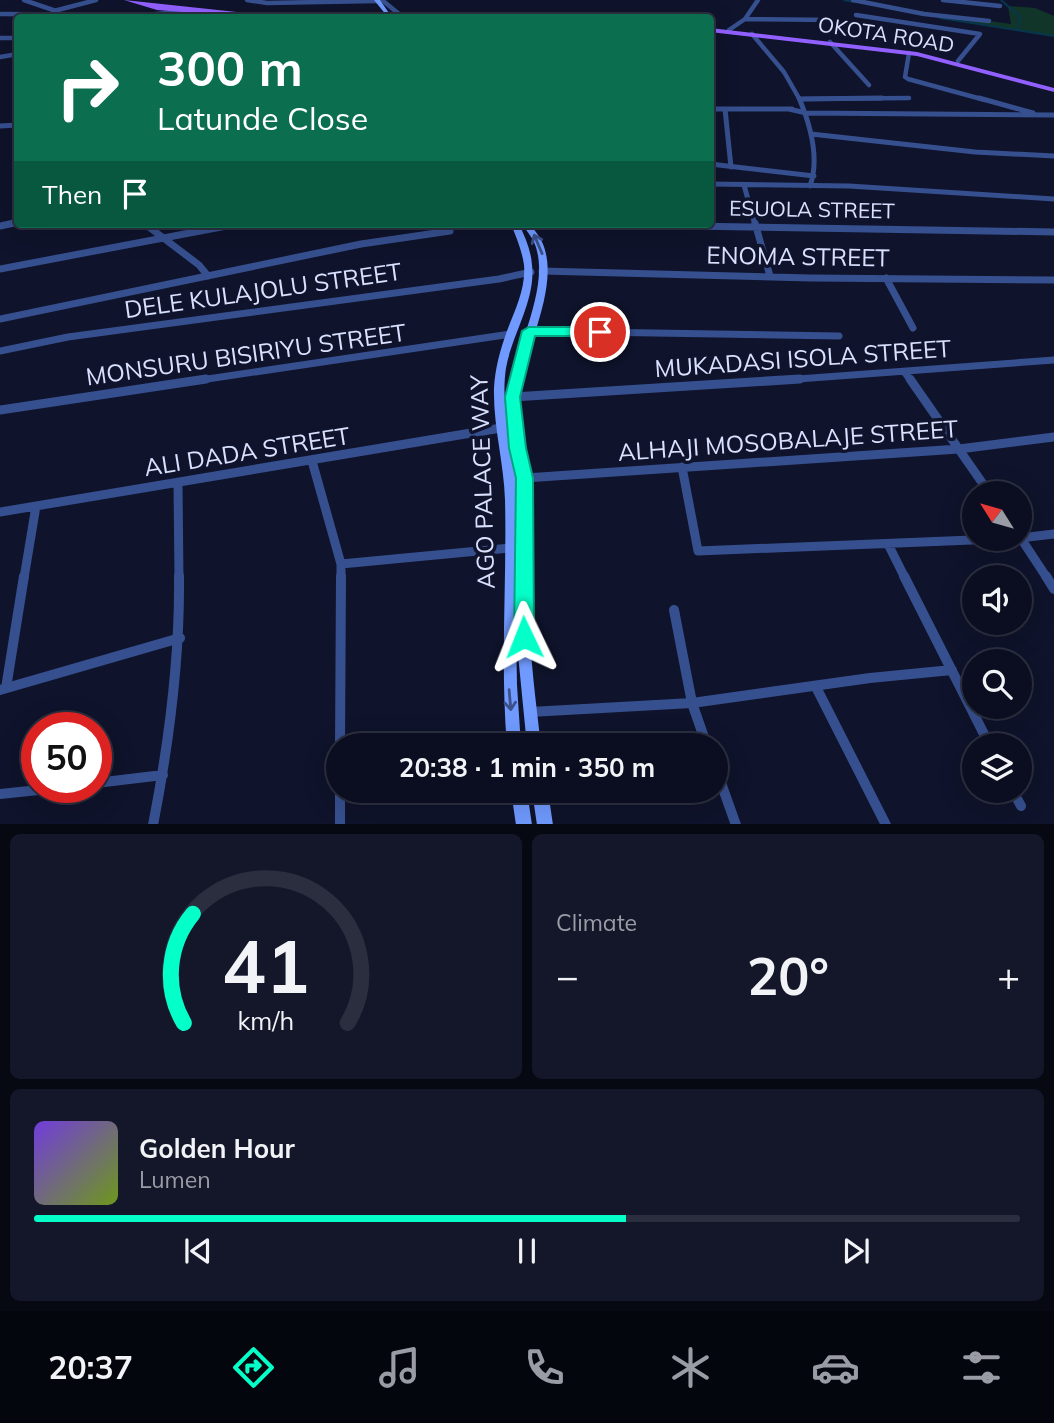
<!DOCTYPE html>
<html lang="en">
<head>
<meta charset="utf-8">
<style>
	body { margin:0; font-family:Mulish,sans-serif; background:#141729; color:#f1f3f6; height:100vh; display:flex; flex-direction:column; font-size:26px; white-space:nowrap }
	* { box-sizing:border-box; margin:0 }
	p { font-size:23px; color:#9a9ca5 }
	.icon { flex:none; width:38px; height:38px; fill:none; stroke:currentColor; stroke-width:2; stroke-linecap:round; stroke-linejoin:round }
	.map { position:relative; height:824px; overflow:hidden }
	.side { display:flex; flex-direction:column; gap:10px; padding:10px; background:#060812; flex:1 }
	.side>* { flex:none }
	.banner { position:absolute; left:14px; top:14px; width:700px; height:214px; border-radius:7px; box-shadow:0 7px 28px #0002,0 0 0 2px #2b2e3e; background:#0b6e4f; color:#fff; overflow:hidden }
	.needle { width:46px; rotate:307deg }
	.controls { position:absolute; left:962px; top:481px; display:grid; gap:14px }
	.controls a { display:grid; place-items:center; width:70px; height:70px; border-radius:50%; background:#0b0e20; box-shadow:0 7px 28px #0002,0 0 0 2px #2b2e3e; font-size:35px }
	.speed { position:absolute; left:21px; top:712px; display:flex; gap:14px; font-size:35px; font-weight:700; text-align:center }
	.speed>* { display:grid; place-content:center; width:91px; height:91px; border-radius:50%; background:#0b0e20; box-shadow:0 7px 28px #0002,0 0 0 2px #2b2e3e; line-height:1 }
	.speed .limit { border:10px solid #d22; background:#fff; color:#111 }
	.pin { position:absolute; display:grid; place-items:center; width:60px; height:60px; color:#fff; margin:-30px; border:4px solid #fff; border-radius:50%; box-shadow:0 2px 7px #0007 }
	.me { position:absolute; width:77px; margin:-38px; rotate:358deg; stroke-linejoin:round; filter:drop-shadow(0 0 5px #0008) }
	.turn { display:flex; align-items:center; gap:24px; height:147px; padding:0 28px; font-size:32px }
	.turn .icon { width:91px; height:91px; stroke-width:2.5 }
	.turn b { display:block; font-size:49px; line-height:60px }
	.then { display:flex; align-items:center; height:66px; padding:0 28px; background:#0003; gap:14px; font-size:26px }
	.big { font-size:52px; font-weight:700; line-height:1.1 }
	.side .tile { flex:1; display:flex; flex-direction:column; justify-content:center; gap:10px; min-width:0; padding:0 24px; border-radius:10px; background:#141729 }
	.side .dial { align-items:center; gap:0 }
	.dial svg { height:182px; overflow:visible; fill:none; stroke:#2b2e3e; stroke-width:7; stroke-linecap:round; text-anchor:middle }
	.dial text { fill:#f1f3f6; stroke:none }
	.song { display:flex; align-items:center; gap:21px }
	.cover { width:84px; height:84px; border-radius:10px; background:linear-gradient(135deg,hsl(260 70% 55%),hsl(80 70% 35%)) }
	.played { height:7px; border-radius:4px; background:linear-gradient(90deg,#05ffc9 60%,#2b2e3e 60%) }
	.keys { display:flex; justify-content:space-around; direction:ltr }
	.heat { display:flex; justify-content:space-between; align-items:center; font-size:38px; direction:ltr }
	.side .tiles { flex:1; display:grid; gap:10px; grid-template-columns:1fr 1fr }
	.tile:last-child { grid-column:span 2 }
	.trip { position:absolute; left:326px; top:733px; width:402px; height:70px; border-radius:35px; background:#0b0e20; box-shadow:0 7px 28px #0002,0 0 0 2px #2b2e3e; font-weight:700; line-height:70px; text-align:center }
	.menu { display:flex; height:112px; justify-content:space-around; align-items:center; background:#04060d; color:#9a9ca5 }
	.menu .icon { width:49px; height:49px }
	.menu .current { color:#05ffc9 }
	.menu b { font-size:32px; color:#f1f3f6 }
	.map>svg:first-child { display:block }
</style>
</head>
<body>
<div class="map">
<svg width="1054" height="825" viewBox="0 0 1054 825">
	<rect width="100%" height="100%" fill="#0f132b"/>
	<path fill="#113629" d="M841,0L1011,24L1008,6L1035,8L1054,16V36Z"/>
	<g fill="none" stroke-linecap="round" stroke-linejoin="round">
		<path stroke="#07364d" stroke-width="2" d="M844,0L854,2
			M1001,0L1020,17L1018,29
			M940,18L1054,36"/>
		<path stroke="#364f8e" stroke-width="4.5" d="M24,0L56,11
			M247,0L267,3L377,1
			M382,0L399,14
			M853,0L924,14L989,21
			M943,0L1000,6
			M54,11L96,0
			M0,14L146,15L178,12
			M856,15L980,34L958,61
			M745,19L833,20
			M729,30L745,19L758,0
			M752,34L784,72L800,100
			M0,38H18
			M830,42L869,85
			M909,53L905,77L908,79L985,100
			M0,57L18,54
			M802,99L909,98"/>
		<path stroke="#364f8e" stroke-width="5" d="M799,98C810,124 820,158 810,186
			M979,98L1033,113
			M802,99L882,98
			M710,109H792
			M725,109L731,167
			M789,109L806,113L1054,115
			M0,126L18,125
			M811,134L975,152L1054,156
			M710,164L814,176
			M710,184L849,186L1054,199
			M744,185L755,225
			M570,224L605,225
			M6,225L18,222
			M234,225L237,224"/>
		<path stroke="#364f8e" stroke-width="7" d="M755,223L770,276
			M145,224L199,265L208,276
			M570,224L1054,232
			M0,226L14,223
			M0,269L237,224
			M542,271L810,278L1054,280
			M886,278L913,328
			M0,319L361,244L450,231L448,224
			M529,331L839,336
			M0,351L68,337L499,279L531,272
			M905,373L911,381
			M194,381L511,334
			M771,381L1054,360"/>
		<path stroke="#364f8e" stroke-width="9" d="M910,379L990,494
			M513,397L800,379
			M0,410L206,379
			M312,461L341,564V578
			M682,467L698,551L997,539
			M525,478L959,449L1054,437
			M178,484L179,578
			M0,512L501,428
			M1020,537L1047,578
			M1020,538L1054,534
			M889,546L905,578
			M341,564L511,548
			M24,578L36,506"/>
		<path stroke="#364f8e" stroke-width="10" d="M904,576L990,746
			M1046,576L1054,589
			M674,610L692,703L707,746
			M816,687L886,825
			M6,688L24,576
			M0,690L180,638
			M530,712L692,703L870,678L952,670
			M340,746L341,576
			M716,769L736,825
			M96,783L163,775
			M340,791V825
			M1013,791L1021,806
			M0,794L58,788
			M153,825C169,743 180,660 179,576"/>
		<path fill="#709aff" fill-rule="evenodd" d="M374,0H380L391,16H387Z
			M511,224H519C525,237 531,250 532,265C536,300 512,334 506,368C500,408 513,447 516,486C518,514 517,544 517,572C519,542 522,512 519,481C517,453 505,426 508,397C513,351 553,286 534,242C531,236 526,230 522,224H530C534,230 539,235 542,242C562,285 523,351 518,397C515,430 530,463 532,496C533,535 528,574 529,613C530,658 536,702 541,746H527L516,634L517,685L521,746H507C500,663 507,582 505,500C504,463 493,426 494,388C495,369 500,350 507,331C515,310 526,288 524,265C522,250 516,237 511,224Z
			M511,791H527L532,825H516Z
			M532,791H548L553,825H537Z"/>
		<path fill="#9160ff" fill-rule="evenodd" d="M124,0L246,13H401L404,15L401,18L246,17L157,10Z
			M710,28L917,52L1054,88V92L917,56L710,32Z"/>
	</g>
	<defs><path id="oneway-shaft" d="M-6 0H5M1.5-3L5.5 0L1.5 3" fill="none" stroke-width="1.6" stroke-linecap="round" stroke-linejoin="round" transform="scale(1.75)"/></defs>
	<g stroke="#3b508a">
		<use href="#oneway-shaft" transform="translate(538 244) rotate(-113)"/>
		<use href="#oneway-shaft" transform="translate(510 700) rotate(85)"/>
	</g>
	<path fill="#05ffc9" stroke="#03a683" stroke-width="2" d="M529,327H600L607,332L600,336H535L520,397L526,448L533,478L534,637L531,643L524,645L517,643L514,637L516,478L509,448L505,397L522,331Z"/>
	<g text-anchor="middle" stroke-width="7" stroke-linejoin="round" paint-order="stroke">
		<g font-size="21" fill="#d9e1ff" stroke="#0f132b">
			<text transform="translate(886 35) rotate(9)" y="7">OKOTA ROAD</text>
			<text transform="translate(812 210) rotate(1)" y="7">ESUOLA STREET</text>
		</g>
		<g font-size="24" fill="#d9e1ff" stroke="#0f132b">
			<text transform="translate(798 257) rotate(1)" y="8">ENOMA STREET</text>
			<text transform="translate(263 291) rotate(-8)" y="8">DELE KULAJOLU STREET</text>
			<text transform="translate(246 355) rotate(-8)" y="8">MONSURU BISIRIYU STREET</text>
			<text transform="translate(803 359) rotate(-4)" y="8">MUKADASI ISOLA STREET</text>
			<text transform="translate(788 441) rotate(-4)" y="8">ALHAJI MOSOBALAJE STREET</text>
			<text transform="translate(247 452) rotate(-9)" y="8">ALI DADA STREET</text>
			<text transform="translate(483 482) rotate(-92)" y="8">AGO PALACE WAY</text>
		</g>
	</g>
</svg>
<div class="controls">
<a><svg class="needle" viewBox="-14 -14 28 28"><path d="M0-13l5 13h-10z" fill="#e53935"/><path d="M0 13l5-13h-10z" fill="#9a9ca5"/></svg></a>
<a><svg class="icon" aria-label="sound" viewBox="0 0 24 24"><path d="M4 9h4l5-4v14l-5-4H4zM17 9q2 3 0 6"/></svg></a>
<a><svg class="icon" aria-label="search" viewBox="0 0 24 24"><circle cx="10" cy="10" r="6"/><path d="M15 15l6 6"/></svg></a>
<a><svg class="icon" aria-label="layers" viewBox="0 0 24 24"><path d="M12 4l9 5-9 5-9-5zM3 14l9 5 9-5"/></svg></a>
</div>
<div class="speed"><div class="limit">50</div></div>
<div class="pin" style="left:600px;top:332px;background:#d93025"><svg class="icon" aria-label="arrive" viewBox="0 0 24 24"><path d="M6 21V4h12l-3 4 3 4H6"/></svg></div>
<svg class="me" style="left:524px;top:637px" viewBox="-20 -20 40 40"><path d="M0-17L14 15 0 8-14 15z" fill="#05ffc9" stroke="#fff" stroke-width="4"/></svg>
<div class="trip">20:38 · 1 min · 350 m</div>
<div class="banner">
<div class="turn"><svg class="icon" aria-label="right" viewBox="0 0 24 24"><path d="M7 20v-9h11M14 6l5 5-5 5"/></svg><div><b>300 m</b>Latunde Close</div></div>
<div class="then">Then<svg class="icon" aria-label="arrive" viewBox="0 0 24 24"><path d="M6 21V4h12l-3 4 3 4H6"/></svg></div>
</div>
</div>
<section class="side">
<div class="tiles">
<div class="tile dial"><svg viewBox="0 0 100 80">
<path d="M14 69A42 42 0 1 1 86 69"/>
<path d="M14 69A42 42 0 0 1 18 21" stroke="#05ffc9"/>
<text x="50" y="56" font-size="32" font-weight="700">41</text>
<text x="50" y="72" font-size="11">km/h</text>
</svg></div>
<div class="tile"><p>Climate</p>
<div class="heat"><a>−</a><b class="big">20°</b><a>+</a></div>
</div>
<div class="tile">
<div class="song"><i class="cover"></i><div><b>Golden Hour</b><p>Lumen</p></div></div>
<div class="played"></div>
<div class="keys"><svg class="icon" aria-label="previous" viewBox="0 0 24 24"><path d="M18 5L8 12l10 7zM5 5v14"/></svg><svg class="icon" aria-label="pause" viewBox="0 0 24 24"><path d="M8 5v14M16 5v14"/></svg><svg class="icon" aria-label="next" viewBox="0 0 24 24"><path d="M6 5l10 7-10 7zM19 5v14"/></svg></div>
</div>
</div>
</section>
<nav class="menu">
<b>20:37</b>
<svg class="icon current" aria-label="directions" viewBox="0 0 24 24"><path d="M12 3l9 9-9 9-9-9zM9 14v-3h6M13 9l2 2-2 2"/></svg>
<svg class="icon" aria-label="music" viewBox="0 0 24 24"><path d="M9 18V5l10-2v13"/><circle cx="6" cy="18" r="3"/><circle cx="16" cy="16" r="3"/></svg>
<svg class="icon" aria-label="phone" viewBox="0 0 24 24"><path d="M5 4h4l2 5-3 2q2 4 5 5l2-3 5 2v4C11 20 4 13 5 4z"/></svg>
<svg class="icon" aria-label="climate" viewBox="0 0 24 24"><path d="M12 3v18M4 7l16 10M4 17L20 7"/></svg>
<svg class="icon" aria-label="car" viewBox="0 0 24 24"><path d="M5 17H2v-5l4-1 3-4h7l3 4 3 1v5h-3M9 17h6M6 11h13"/><circle cx="7" cy="17" r="2"/><circle cx="17" cy="17" r="2"/></svg>
<svg class="icon" aria-label="filters" viewBox="0 0 24 24"><path d="M4 7h16M4 17h16"/><circle cx="9" cy="7" r="2"/><circle cx="15" cy="17" r="2"/></svg>
</nav>
</body>
</html>
